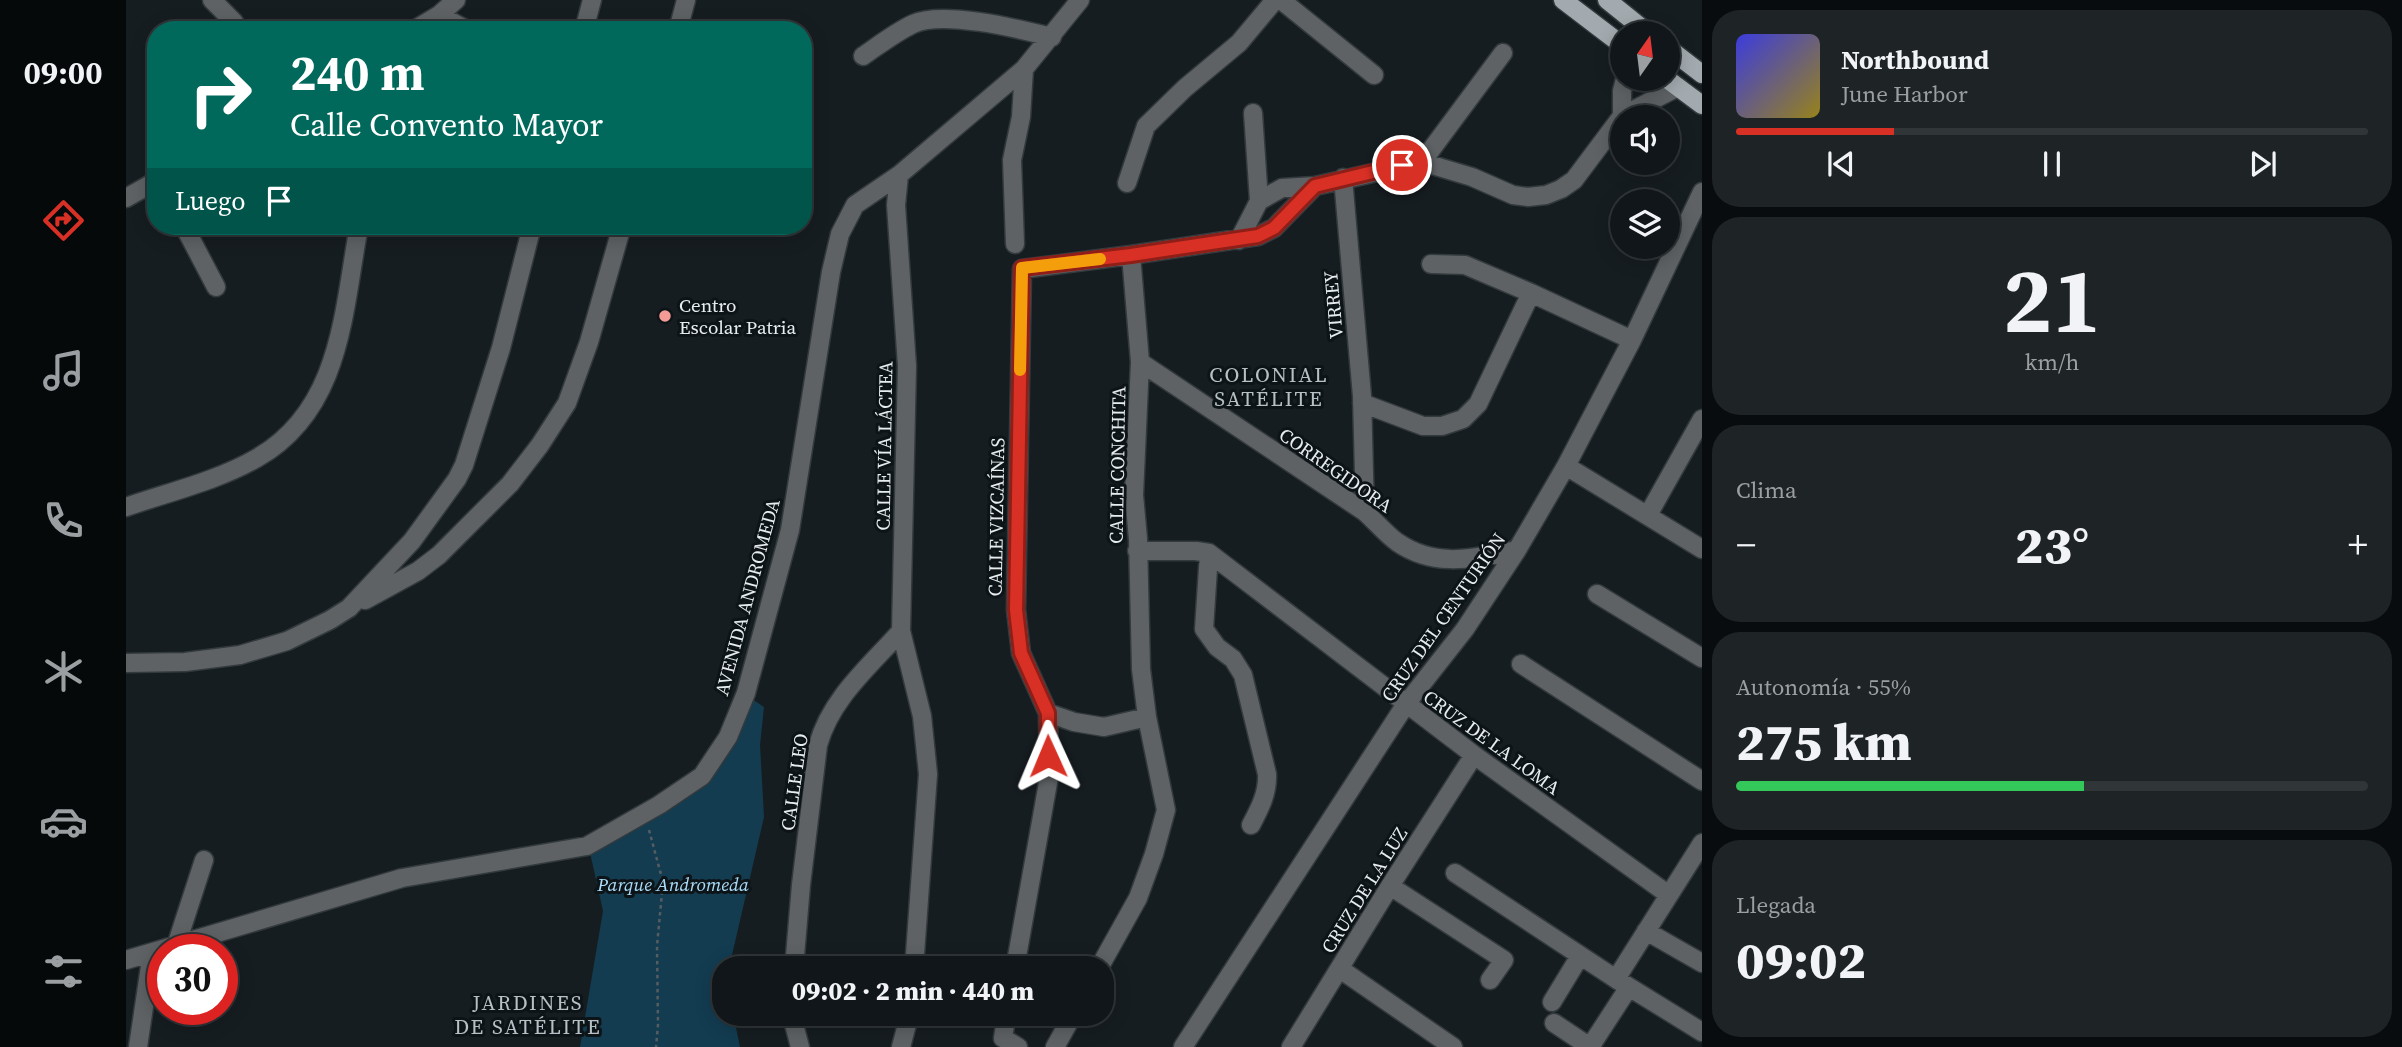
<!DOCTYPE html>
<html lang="es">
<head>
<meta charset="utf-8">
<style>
	body { margin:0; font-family:"Source Serif 4",serif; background:#1e2326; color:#f1f3f6; height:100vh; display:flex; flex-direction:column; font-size:26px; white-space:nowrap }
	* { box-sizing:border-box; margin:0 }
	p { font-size:23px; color:#9c9fa2 }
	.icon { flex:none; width:38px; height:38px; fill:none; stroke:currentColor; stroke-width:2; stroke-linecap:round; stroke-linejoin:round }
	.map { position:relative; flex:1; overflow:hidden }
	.side { display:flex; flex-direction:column; gap:10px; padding:10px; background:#090c0e; width:700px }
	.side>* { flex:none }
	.banner { position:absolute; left:21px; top:21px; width:665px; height:214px; border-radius:28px; box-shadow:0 4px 18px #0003,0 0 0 2px #303538; background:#00695c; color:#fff; overflow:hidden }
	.needle { width:46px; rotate:14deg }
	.tools { position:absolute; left:1484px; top:21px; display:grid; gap:14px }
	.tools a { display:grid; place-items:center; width:70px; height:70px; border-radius:50%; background:#101619; box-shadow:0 4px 18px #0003,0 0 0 2px #303538; font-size:35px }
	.speed { position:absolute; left:21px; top:934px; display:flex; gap:14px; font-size:35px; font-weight:700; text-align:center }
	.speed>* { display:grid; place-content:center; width:91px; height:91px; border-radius:50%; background:#101619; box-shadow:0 4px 18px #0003,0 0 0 2px #303538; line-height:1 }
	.speed .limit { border:10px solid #d22; background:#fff; color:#111 }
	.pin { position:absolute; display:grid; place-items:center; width:60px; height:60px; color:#fff; margin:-30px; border:4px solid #fff; border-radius:50%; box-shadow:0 2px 7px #0007 }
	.me { position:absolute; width:77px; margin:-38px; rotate:359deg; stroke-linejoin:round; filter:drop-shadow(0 0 5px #0008) }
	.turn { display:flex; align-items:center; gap:24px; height:147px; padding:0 28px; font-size:32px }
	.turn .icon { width:91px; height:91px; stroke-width:2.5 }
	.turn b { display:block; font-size:49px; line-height:60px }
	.then { display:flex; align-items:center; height:66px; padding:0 28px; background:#0003; gap:14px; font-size:26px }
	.big { font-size:52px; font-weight:800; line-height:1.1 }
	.side .widget { flex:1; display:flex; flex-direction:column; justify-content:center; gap:10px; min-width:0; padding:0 24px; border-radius:28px; background:#1e2326 }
	.side .dial { align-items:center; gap:0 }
	.dial b { font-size:91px; line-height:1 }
	.song { display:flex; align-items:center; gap:21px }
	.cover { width:84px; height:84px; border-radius:10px; background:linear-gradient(135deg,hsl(240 70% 55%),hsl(50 70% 35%)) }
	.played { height:7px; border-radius:4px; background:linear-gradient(90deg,#d93025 25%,#303538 25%) }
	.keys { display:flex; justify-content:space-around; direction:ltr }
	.heat { display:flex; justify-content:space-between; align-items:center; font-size:38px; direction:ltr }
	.charge { height:10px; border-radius:5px; background:linear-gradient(90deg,#34c759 55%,#303538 0) }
	.trip { position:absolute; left:586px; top:956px; width:402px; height:70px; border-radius:28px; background:#101619; box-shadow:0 4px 18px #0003,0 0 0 2px #303538; font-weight:800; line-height:70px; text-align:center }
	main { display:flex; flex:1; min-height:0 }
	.tabs { display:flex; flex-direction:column; width:126px; justify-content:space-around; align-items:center; background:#06090a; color:#9c9fa2 }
	.tabs .icon { width:49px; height:49px }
	.tabs .active { color:#d93025 }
	.tabs b { font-size:32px; color:#f1f3f6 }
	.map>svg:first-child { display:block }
</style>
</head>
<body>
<main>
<nav class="tabs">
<b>09:00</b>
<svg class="icon active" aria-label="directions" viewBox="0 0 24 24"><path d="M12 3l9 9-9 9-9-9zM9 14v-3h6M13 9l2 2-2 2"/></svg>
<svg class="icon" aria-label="music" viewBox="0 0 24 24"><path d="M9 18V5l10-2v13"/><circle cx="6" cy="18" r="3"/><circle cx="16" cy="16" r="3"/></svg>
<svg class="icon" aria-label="phone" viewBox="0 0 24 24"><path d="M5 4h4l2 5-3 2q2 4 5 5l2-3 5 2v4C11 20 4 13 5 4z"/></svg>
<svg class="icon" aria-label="climate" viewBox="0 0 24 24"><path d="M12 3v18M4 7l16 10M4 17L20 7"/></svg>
<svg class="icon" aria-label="car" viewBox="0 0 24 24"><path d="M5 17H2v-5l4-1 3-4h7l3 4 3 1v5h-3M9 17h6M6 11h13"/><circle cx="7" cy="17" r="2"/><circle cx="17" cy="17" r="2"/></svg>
<svg class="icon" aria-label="filters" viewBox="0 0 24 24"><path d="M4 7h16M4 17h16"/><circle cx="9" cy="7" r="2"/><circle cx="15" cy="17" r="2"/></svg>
</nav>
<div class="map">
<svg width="1576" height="1047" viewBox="0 0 1576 1047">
	<rect width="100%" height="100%" fill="#161d21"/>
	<path fill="#133c51" d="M626,699L638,707L634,745L638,817L603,968H598V1013H607L614,1047H454L477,911L463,848L578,781Z"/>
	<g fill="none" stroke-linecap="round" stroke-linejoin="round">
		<g stroke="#333a3e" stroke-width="21">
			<path id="minor" d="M86,0L108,22
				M1155,0L1248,75
				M313,15L341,30
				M288,30L313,15L330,0
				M458,30L466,0
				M552,30L560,0
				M737,56C753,45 770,32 787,24C817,10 893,29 926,37
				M1127,113L1133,201
				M1496,116V91L1499,79
				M1296,162L1377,53
				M773,175L770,205L781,366L775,631L796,716L802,774L788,968
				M1217,178L1236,396L1239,512
				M1001,183L1020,126L1059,88L1113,43L1149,0
				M0,198L30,181
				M58,226L90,287
				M1113,240L1133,201L1156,188L1189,186L1296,162L1346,177L1387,195L1402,197L1420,195L1435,189L1448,180L1496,116L1552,87
				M889,244L886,160L895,117L898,69
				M1305,264L1339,265L1405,293L1506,340
				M1014,362L1239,512C1250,522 1260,534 1271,542C1310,569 1348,558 1391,550
				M1236,403L1297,426H1316L1337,419L1352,404L1405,293
				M1440,466L1576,549
				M0,507C43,492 91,481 131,458C216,409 217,311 233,226
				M1522,515L1576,419
				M1011,551H1070L1083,553L1348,755L1543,895
				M1083,553L1078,629L1091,647L1107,659L1117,675L1141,774C1142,793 1134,808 1125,825
				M1471,594L1576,658
				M239,600L292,571L313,555L384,484L414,445L441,403L463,342L496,226
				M0,663L59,662L114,655L161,641L204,620L223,608L286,541L331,479L338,465L375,348L406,226
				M1395,664L1576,781
				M922,713L948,722L978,727L1021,717
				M1329,873L1490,979L1576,1032
				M1264,886L1378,960L1364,980
				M1520,931L1576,963
				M50,946L78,860
				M0,960L276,878L461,846L533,805L576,776L602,737L620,693L664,530L705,272L714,234L729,205L773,175L898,69L954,0
				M668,968L675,885L692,745C705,698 744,666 775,631
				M889,968L923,777L922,713L895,653L890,610L896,269L1005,255L1132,236L1148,228L1189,186
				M973,968L1012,898L1028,854L1040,810L1021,717L1015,669L1012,539L1008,495L1014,362L1005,255
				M1214,969L1327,1047
				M1490,979L1576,843
				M1426,1002L1454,956
				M665,1013L674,1047
				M881,1013L877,1038L892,1047
				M1428,1023L1464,1047
				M12,1047L26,953
				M775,1047L784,1013
				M929,1047L948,1013
				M1057,1047L1280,704L1339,629L1391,550L1440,466L1506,340L1576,192
				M1165,1047L1264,886L1348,755
				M1464,1047L1503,987"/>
		</g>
		<g stroke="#333a3e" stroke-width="21">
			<path id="major" d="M1437,0L1496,45
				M1481,0L1522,33
				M1542,48L1576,74
				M1541,79L1576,105"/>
		</g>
		<path stroke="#565d61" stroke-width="2.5" stroke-dasharray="3.5 3.5" stroke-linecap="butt" d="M523,830L537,882L531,946L532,1025L530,1047"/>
		<use href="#minor" stroke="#5e6264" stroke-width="18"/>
		<use href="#major" stroke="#a2aaaf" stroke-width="18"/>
	</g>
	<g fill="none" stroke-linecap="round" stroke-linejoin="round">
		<g stroke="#8d1f18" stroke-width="18">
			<path id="route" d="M922,756V713L895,653L890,610L896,268L1005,255L1132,236L1148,228L1189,186L1276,165"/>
		</g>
		<use href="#route" stroke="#d93025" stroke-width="12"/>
		<path stroke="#f59e0b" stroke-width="12" d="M894,370L896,268L974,259"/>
	</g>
	<circle fill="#f59b96" stroke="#0d1418" stroke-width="2.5" cx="539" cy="316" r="7"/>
	<g text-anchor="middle" stroke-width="6" stroke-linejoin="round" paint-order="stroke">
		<g font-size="19" fill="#e7ecef" stroke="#0d1418" text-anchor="start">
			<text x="553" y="312">Centro<tspan x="553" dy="22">Escolar Patria</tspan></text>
		</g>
		<g font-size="19" fill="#e7ecef" stroke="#0d1418">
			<text transform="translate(1207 305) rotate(-95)" y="7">VIRREY</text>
			<text transform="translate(758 446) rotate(-89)" y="7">CALLE VÍA LÁCTEA</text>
			<text transform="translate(991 465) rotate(-89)" y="7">CALLE CONCHITA</text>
			<text transform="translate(1210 470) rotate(35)" y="7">CORREGIDORA</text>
			<text transform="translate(870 517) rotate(-89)" y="7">CALLE VIZCAÍNAS</text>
			<text transform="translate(621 597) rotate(-75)" y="7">AVENIDA ANDROMEDA</text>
			<text transform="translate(1317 617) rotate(-55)" y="7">CRUZ DEL CENTURIÓN</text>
			<text transform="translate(1366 742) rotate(36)" y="7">CRUZ DE LA LOMA</text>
			<text transform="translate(668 782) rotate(-82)" y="7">CALLE LEO</text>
			<text transform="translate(1238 890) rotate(-58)" y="7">CRUZ DE LA LUZ</text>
		</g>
		<g font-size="19" font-style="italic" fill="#a9dcf9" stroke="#0d1418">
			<text x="547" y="891">Parque Andromeda</text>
		</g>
		<g font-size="21" letter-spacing="2" fill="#b6c0c5" stroke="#0d1418">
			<text x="1143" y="382">COLONIAL<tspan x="1143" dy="24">SATÉLITE</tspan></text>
			<text x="402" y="1010">JARDINES<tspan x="402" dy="24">DE SATÉLITE</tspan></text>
		</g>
	</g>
</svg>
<div class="tools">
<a><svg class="needle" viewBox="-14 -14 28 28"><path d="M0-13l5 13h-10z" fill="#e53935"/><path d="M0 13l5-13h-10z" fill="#9c9fa2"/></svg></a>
<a><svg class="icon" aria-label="sound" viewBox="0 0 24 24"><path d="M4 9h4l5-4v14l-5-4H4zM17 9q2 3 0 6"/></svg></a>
<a><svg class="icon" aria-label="layers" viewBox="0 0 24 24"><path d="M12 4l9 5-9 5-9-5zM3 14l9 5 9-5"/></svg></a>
</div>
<div class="speed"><div class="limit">30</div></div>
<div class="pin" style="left:1276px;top:165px;background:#d93025"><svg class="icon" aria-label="arrive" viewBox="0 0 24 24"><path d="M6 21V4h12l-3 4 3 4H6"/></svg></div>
<svg class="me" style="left:922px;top:756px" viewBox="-20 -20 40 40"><path d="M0-17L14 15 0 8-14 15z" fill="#d93025" stroke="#fff" stroke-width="4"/></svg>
<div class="trip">09:02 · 2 min · 440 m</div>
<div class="banner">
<div class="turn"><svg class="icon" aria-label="right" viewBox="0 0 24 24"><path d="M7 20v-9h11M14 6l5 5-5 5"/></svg><div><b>240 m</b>Calle Convento Mayor</div></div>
<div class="then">Luego<svg class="icon" aria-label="arrive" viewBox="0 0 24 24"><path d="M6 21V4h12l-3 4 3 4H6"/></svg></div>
</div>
</div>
<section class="side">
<div class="widget">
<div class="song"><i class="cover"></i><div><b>Northbound</b><p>June Harbor</p></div></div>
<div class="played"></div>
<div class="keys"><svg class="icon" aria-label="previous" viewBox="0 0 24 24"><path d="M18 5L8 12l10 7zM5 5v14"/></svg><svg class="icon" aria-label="pause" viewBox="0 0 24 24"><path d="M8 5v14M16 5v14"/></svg><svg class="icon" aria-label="next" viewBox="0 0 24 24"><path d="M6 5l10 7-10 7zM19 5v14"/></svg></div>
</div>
<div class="widget dial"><b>21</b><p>km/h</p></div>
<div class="widget"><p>Clima</p>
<div class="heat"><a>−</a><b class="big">23°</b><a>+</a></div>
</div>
<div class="widget"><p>Autonomía · 55%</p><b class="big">275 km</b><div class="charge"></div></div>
<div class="widget"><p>Llegada</p><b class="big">09:02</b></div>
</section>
</main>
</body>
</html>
